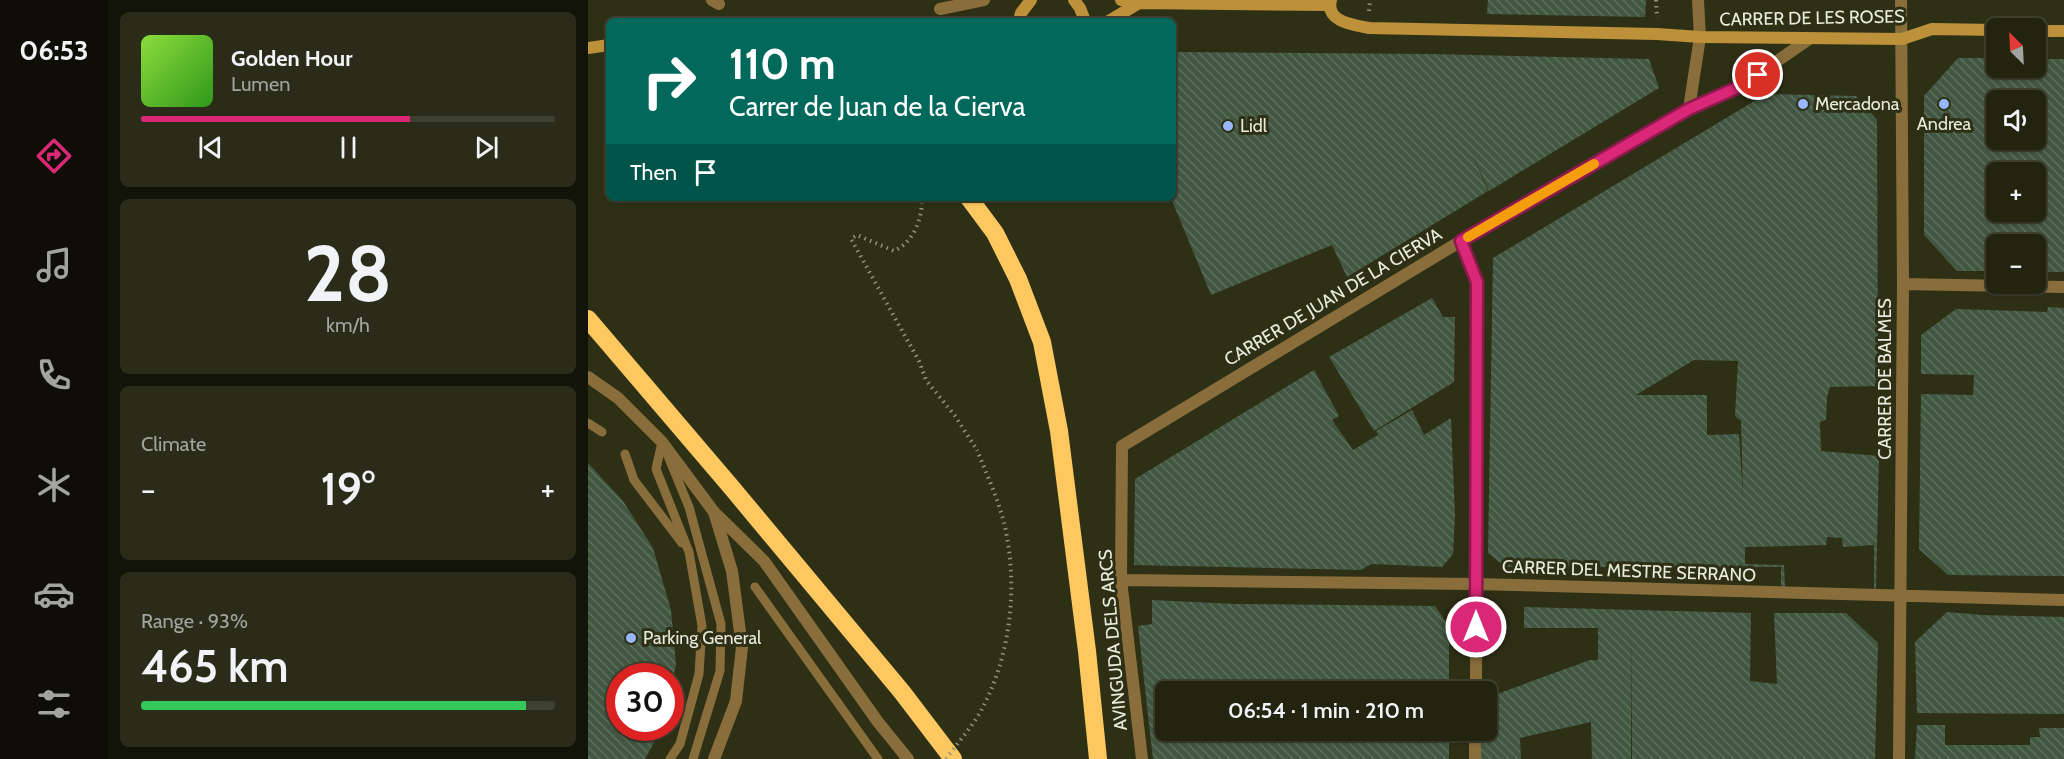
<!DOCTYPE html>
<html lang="en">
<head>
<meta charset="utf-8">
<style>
	body { margin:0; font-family:Cabin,sans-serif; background:#2a2c19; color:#f1f3f6; height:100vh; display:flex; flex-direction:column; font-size:22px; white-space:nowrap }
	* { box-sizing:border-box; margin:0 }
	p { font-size:20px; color:#a2a49f }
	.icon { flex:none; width:33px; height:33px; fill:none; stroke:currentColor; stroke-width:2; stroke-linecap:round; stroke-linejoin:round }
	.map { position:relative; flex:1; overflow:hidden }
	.panel { display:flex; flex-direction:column; gap:12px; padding:12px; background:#131409; width:480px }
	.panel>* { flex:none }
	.hud { position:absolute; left:18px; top:18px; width:570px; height:183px; border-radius:9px; box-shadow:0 2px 4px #0004,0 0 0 2px #3f4130; background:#00695c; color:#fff; overflow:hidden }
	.needle { width:39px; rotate:336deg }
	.controls { position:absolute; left:1398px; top:18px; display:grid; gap:12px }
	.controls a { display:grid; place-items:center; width:60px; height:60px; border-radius:9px; background:#222410; box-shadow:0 2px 4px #0004,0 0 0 2px #3f4130; font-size:30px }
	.speed { position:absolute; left:18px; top:663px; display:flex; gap:12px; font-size:30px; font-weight:700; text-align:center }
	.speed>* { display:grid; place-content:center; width:78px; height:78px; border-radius:50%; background:#222410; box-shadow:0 2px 4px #0004,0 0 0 2px #3f4130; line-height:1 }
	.speed .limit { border:9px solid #d22; background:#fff; color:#111 }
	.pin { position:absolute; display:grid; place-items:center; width:51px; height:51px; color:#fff; margin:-26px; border:3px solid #fff; border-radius:50%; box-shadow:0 2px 6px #0007 }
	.me { position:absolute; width:66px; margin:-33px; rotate:0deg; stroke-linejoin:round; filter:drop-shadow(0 0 4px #0008) }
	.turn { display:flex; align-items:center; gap:21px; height:126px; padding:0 24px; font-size:27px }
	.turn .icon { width:78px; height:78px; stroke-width:2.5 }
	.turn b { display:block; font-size:42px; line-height:51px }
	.then { display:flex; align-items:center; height:57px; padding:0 24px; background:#0003; gap:12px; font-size:22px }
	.big { font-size:45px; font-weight:600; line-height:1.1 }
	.panel .widget { flex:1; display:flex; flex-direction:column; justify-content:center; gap:9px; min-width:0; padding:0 21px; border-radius:9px; background:#2a2c19 }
	.panel .dial { align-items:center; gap:0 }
	.dial b { font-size:78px; line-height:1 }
	.song { display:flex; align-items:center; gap:18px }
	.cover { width:72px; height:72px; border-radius:9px; background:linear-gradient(135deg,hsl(90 70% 55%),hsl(110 70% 35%)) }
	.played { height:6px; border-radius:3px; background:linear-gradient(90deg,#db2777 65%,#3f4130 65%) }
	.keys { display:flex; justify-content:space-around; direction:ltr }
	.heat { display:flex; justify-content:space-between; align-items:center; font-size:33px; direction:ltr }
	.charge { height:9px; border-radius:4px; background:linear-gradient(90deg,#34c759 93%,#3f4130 0) }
	.trip { position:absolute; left:567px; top:681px; width:342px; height:60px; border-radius:9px; background:#222410; box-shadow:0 2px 4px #0004,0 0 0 2px #3f4130; font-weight:600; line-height:60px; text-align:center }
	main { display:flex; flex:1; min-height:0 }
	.dock { display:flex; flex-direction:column; width:108px; justify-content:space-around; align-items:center; background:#0e0e06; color:#a2a49f }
	.dock .icon { width:42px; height:42px }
	.dock .current { color:#db2777 }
	.dock b { font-size:27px; color:#f1f3f6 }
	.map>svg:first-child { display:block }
</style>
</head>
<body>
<main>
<nav class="dock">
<b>06:53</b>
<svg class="icon current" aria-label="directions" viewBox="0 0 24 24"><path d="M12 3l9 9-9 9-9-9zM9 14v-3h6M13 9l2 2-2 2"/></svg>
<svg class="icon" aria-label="music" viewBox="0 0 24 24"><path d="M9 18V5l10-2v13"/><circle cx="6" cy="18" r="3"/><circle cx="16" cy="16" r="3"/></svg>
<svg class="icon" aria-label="phone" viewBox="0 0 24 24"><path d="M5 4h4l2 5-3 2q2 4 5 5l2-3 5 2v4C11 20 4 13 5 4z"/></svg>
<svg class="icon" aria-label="climate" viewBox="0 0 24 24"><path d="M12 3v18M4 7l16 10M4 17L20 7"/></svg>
<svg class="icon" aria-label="car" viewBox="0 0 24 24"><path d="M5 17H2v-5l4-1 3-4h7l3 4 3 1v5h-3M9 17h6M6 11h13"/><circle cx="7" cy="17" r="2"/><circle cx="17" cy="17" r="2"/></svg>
<svg class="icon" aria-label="filters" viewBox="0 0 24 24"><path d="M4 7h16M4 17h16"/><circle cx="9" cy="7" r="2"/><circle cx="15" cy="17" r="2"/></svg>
</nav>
<section class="panel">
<div class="widget">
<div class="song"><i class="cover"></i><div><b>Golden Hour</b><p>Lumen</p></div></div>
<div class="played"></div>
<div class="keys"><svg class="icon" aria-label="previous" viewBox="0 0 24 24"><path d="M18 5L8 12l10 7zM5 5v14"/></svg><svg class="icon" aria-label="pause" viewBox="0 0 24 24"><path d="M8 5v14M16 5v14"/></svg><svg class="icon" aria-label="next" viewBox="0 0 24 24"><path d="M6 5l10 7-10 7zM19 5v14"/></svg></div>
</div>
<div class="widget dial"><b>28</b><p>km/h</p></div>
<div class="widget"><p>Climate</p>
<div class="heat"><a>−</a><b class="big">19°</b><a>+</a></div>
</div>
<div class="widget"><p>Range · 93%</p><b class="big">465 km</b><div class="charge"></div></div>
</section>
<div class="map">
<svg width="1476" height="759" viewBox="0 0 1476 759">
	<defs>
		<pattern id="building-back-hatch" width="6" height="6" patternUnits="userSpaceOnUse" patternTransform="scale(1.5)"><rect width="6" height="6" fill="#425741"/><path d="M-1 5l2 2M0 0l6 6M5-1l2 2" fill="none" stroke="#5d6f5c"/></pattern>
	</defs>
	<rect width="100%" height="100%" fill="#2e3016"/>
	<path fill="url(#building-back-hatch)" fill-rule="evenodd" d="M900,0H1058L1057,17L899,14Z
		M585,52L843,54L1061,59L1071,88L901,191L884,153L900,191L759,277L744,245L623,295L583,198H585Z
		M1370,58H1408V68H1448V59H1476V272H1448V244H1408V271H1369L1336,235V96ZM1408,100H1448V140H1408ZM1408,172H1448V212H1408Z
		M1178,94L1268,96L1289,120L1290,386L1242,387L1239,397L1238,420L1232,422L1233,451L1291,456L1288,590H1286V545L1255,547L1254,538L1239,537L1238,545L1157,547V564L1193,565V567H917L900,553L905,258ZM1106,360L1150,361L1147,416L1153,421L1155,497L1151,434L1119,435V395H1048Z
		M844,298L855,317H867L866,382L786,431L741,357Z
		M1460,307L1476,308V576L1360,575L1331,549L1333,394L1385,395L1386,375L1333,374V335L1368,309L1459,312Z
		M726,370L751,416L744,420L765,450L790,435L788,431L824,410L836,435L863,418L867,516L865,554L854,567L783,564L773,570L546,565L547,479Z
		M0,463L35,501L65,548L83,610L88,665L83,686L82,676H32V728H74L57,759H0Z
		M1193,565H1196L1197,587L1193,589Z
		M564,600L647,604L847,606L861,626V692H578V730H861V759H565L550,626L564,624Z
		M936,607L1163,613L1162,681L1189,684L1186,613H1258L1290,643L1287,759H1044V629L1043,759H1004L1003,722L932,738L933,759H893L892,730H898V698L1002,660H1010V628H936Z
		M1359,612L1394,615L1476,617V714L1329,713L1327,642Z
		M1329,725H1357V745H1442V737H1452L1451,728H1476V759H1327Z"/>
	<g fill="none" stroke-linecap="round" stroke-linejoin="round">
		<path stroke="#91937e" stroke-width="4" stroke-dasharray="1.5 4.5" stroke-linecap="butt" d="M1068,0L1069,18
			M781,11L782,0
			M334,202C333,222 325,242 306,251L269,235L263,239L331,361L338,380L367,416L389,450"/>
		<path stroke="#896e3c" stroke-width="9" d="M0,423L14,432
			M74,442L68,469L101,552L114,626L111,674L92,744L82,759
			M37,454L46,480L94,543
			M80,456L101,507L133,624L132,671L105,759
			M167,587L290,759"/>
		<path stroke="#896e3c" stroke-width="12" d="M124,0L131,4
			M1101,109L1112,37L1110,0
			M873,241L889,282L888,692
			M1315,284L1476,287
			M533,580L888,584L1476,600
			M554,759L533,580L534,446L873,241L1101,109L1153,86L1221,39
			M887,759V730
			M1311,759L1315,284L1313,0"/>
		<path stroke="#896e3c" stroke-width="12" d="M352,9L396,0
			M0,377L30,398L74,442L126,512L176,561L290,722L320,759"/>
		<path stroke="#bc913a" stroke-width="12" d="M486,0L492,8L497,21
			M533,0L551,3L741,5
			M743,0C737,22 766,25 781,28L1069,34L1112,37L1314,39L1344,29L1408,30
			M431,21L433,13L443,0
			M521,21L551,3
			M1448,31H1476
			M0,48L21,45"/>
		<path stroke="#fdc85f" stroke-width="18" d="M381,198L407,233L430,279L454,342L471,431L499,651L510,759
			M0,319L144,488L314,692L365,759"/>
		<path stroke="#91937e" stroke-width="4" stroke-dasharray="1.5 4.5" stroke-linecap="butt" d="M358,759C370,742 386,725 395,707C423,653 430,586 417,527C411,501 399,475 389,450"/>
		<path stroke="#896e3c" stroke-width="12" d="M126,512L144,571L154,647L148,701L126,759"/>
	</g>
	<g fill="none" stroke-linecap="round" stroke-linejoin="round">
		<g stroke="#8e194d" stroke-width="15">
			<path id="route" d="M888,627L889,282L873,241L1101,109L1153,86L1170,75"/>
		</g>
		<use href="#route" stroke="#db2777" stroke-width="10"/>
		<path stroke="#f59e0b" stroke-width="10" d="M880,237L1006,164"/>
	</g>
	<g fill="#97b6fd" stroke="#2e3016" stroke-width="2">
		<circle cx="1215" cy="104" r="6"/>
		<circle cx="1356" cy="104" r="6"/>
		<circle cx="640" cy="126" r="6"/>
		<circle cx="43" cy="638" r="6"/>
	</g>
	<g text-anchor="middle" stroke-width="6" stroke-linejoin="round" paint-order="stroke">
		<g font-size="18" fill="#e9ebdb" stroke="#2e3016">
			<text transform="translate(1224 18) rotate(-1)" y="6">CARRER DE LES ROSES</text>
			<text transform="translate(745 297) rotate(-31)" y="6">CARRER DE JUAN DE LA CIERVA</text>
			<text transform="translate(1297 379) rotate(-90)" y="6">CARRER DE BALMES</text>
			<text transform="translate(1041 571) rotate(2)" y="6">CARRER DEL MESTRE SERRANO</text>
			<text transform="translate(525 640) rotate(-95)" y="6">AVINGUDA DELS ARCS</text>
		</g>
		<g font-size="18" fill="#e9ebdb" stroke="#2e3016" text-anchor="start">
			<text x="1227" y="110">Mercadona</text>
			<text x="1356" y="130" text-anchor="middle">Andrea</text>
			<text x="652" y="132">Lidl</text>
			<text x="55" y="644">Parking General</text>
		</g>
	</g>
</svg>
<div class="controls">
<a><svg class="needle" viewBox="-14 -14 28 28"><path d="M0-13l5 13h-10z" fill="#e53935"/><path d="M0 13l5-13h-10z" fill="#a2a49f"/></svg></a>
<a><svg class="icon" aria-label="sound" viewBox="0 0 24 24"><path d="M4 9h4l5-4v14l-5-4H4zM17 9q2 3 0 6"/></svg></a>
<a>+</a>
<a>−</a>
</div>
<div class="speed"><div class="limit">30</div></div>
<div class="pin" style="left:1170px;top:75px;background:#d93025"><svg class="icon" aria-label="arrive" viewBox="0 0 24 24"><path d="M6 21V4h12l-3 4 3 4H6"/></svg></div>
<svg class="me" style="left:888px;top:627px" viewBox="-20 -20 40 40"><circle r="17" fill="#db2777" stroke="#fff" stroke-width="3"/><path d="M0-11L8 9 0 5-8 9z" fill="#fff"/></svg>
<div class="trip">06:54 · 1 min · 210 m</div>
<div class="hud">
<div class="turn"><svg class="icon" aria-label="right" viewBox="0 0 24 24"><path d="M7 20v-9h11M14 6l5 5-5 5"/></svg><div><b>110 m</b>Carrer de Juan de la Cierva</div></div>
<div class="then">Then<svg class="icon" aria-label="arrive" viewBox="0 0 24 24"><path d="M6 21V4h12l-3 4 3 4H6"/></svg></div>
</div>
</div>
</main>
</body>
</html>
